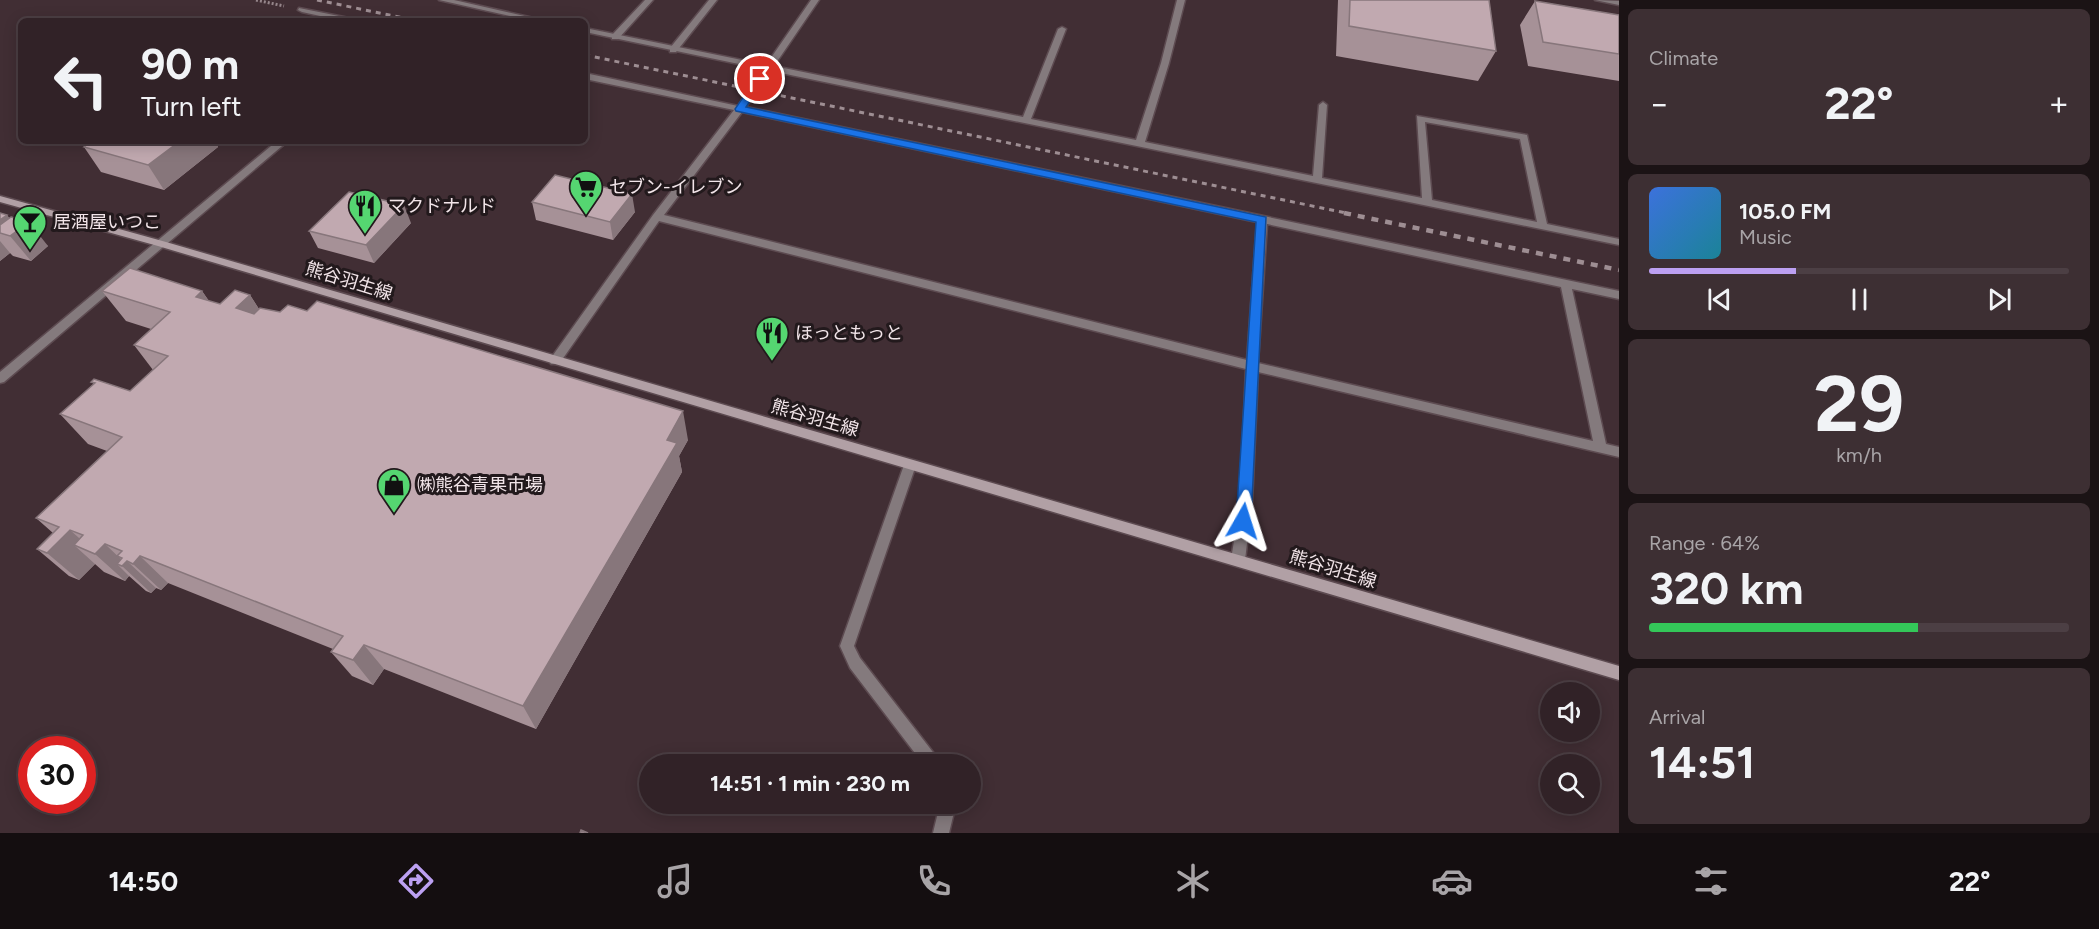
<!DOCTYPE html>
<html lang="en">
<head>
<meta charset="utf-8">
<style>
	body { margin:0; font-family:Figtree,"Noto Sans JP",sans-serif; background:#3d2f33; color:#f1f3f6; height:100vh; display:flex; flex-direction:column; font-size:22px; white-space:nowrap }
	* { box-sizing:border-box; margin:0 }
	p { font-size:20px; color:#a8a4a7 }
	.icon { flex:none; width:33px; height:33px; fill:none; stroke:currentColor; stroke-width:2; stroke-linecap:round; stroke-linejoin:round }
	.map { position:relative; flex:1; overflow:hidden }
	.drawer { display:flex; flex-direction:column; gap:9px; padding:9px; background:#1b1315; width:480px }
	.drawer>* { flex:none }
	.guide { position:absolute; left:18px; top:18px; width:570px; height:126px; border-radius:9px; box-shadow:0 3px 15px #0003,0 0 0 2px #4c3f44; background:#312227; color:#f1f3f6; overflow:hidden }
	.tools { position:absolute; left:1540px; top:682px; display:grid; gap:12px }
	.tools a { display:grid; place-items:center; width:60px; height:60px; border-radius:50%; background:#312227; box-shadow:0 3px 15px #0003,0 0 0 2px #4c3f44; font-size:30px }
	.speed { position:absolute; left:18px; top:736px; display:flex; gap:12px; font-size:30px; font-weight:700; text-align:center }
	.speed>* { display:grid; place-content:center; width:78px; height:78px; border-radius:50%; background:#312227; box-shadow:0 3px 15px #0003,0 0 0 2px #4c3f44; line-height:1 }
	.speed .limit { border:9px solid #d22; background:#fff; color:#111 }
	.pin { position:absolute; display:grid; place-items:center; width:51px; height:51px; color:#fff; margin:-26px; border:3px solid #fff; border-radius:50%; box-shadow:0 2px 6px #0007 }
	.me { position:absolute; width:66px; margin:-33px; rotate:6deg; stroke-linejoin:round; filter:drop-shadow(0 0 4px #0008) }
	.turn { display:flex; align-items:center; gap:21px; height:126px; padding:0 24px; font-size:27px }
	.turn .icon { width:78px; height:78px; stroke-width:2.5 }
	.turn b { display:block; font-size:42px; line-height:51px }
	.big { font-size:45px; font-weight:700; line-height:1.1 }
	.drawer .card { flex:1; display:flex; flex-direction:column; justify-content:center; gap:9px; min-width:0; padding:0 21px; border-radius:9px; background:#3d2f33 }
	.drawer .dial { align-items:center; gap:0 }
	.dial b { font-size:78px; line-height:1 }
	.song { display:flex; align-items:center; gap:18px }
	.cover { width:72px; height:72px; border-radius:9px; background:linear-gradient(135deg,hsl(220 70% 55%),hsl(190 70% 35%)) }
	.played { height:6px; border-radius:3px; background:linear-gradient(90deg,#bca0f2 35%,#4c3f44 35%) }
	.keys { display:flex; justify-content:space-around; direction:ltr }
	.heat { display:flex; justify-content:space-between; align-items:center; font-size:33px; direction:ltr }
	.charge { height:9px; border-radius:4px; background:linear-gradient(90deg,#34c759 64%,#4c3f44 0) }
	.trip { position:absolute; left:639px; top:754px; width:342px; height:60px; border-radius:30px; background:#312227; box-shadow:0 3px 15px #0003,0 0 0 2px #4c3f44; font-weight:700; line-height:60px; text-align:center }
	.dock { display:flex; height:96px; justify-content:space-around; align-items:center; background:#140e10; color:#a8a4a7 }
	.dock .icon { width:42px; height:42px }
	.dock .selected { color:#bca0f2 }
	.dock b { font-size:27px; color:#f1f3f6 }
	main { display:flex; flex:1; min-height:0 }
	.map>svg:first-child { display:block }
</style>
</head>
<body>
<main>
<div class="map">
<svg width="1619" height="833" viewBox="0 0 1619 833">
	<rect width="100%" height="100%" fill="#412e34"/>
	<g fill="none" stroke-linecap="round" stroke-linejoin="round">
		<g stroke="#5d4b51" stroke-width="3">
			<path id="service" d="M645,0H653L618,39H612V35Z
				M709,0H717L676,52H670V48Z
				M299,8L354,19L358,21H343L302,12L298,10Z"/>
		</g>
		<g stroke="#5d4b51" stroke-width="3">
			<path id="minor" d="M439,0H454L547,21H532Z
				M811,0H819L774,66L1023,117L1058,29L1062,27L1066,29L1031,119L1136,140L1161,63L1177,0H1185L1169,63L1145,142L1313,176L1319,105L1323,102L1327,105L1322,178L1422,198L1417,116L1527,135L1547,224L1619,239V245L771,71L746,107L1619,291V299L1572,289L1606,444L1619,447V457L1258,372L1252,502L1245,560L1243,564L1238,566L1233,564L1231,560L1240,502L1246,369L659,221L559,364H551L549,361L551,358L653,215L734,110L585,79V73L738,106L763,69L585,32V28L766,65ZM742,112L1257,222L1247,360L664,215ZM1425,122L1520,139L1537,222L1432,200ZM1267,224L1561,287L1593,441L1258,363Z
				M277,141H288L4,382L0,383V372Z
				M910,460L914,461L916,465L854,646L860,658L939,760L942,765H924L850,668L840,646L904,465L906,461Z
				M940,804H956L949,833H933Z"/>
		</g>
		<g stroke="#5d4b51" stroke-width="3">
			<path id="tertiary" d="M1595,0L1619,1V5Z"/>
		</g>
		<g stroke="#5d4b51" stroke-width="3">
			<path id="secondary" d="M0,196L166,242L1619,666V680L158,246L0,202Z"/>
		</g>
		<path stroke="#96868b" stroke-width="3" stroke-dasharray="2 2" stroke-linecap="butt" d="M256,0L284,6"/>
		<use href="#service" fill="#847a7d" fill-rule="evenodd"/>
		<use href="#minor" fill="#847a7d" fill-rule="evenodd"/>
		<use href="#tertiary" fill="#847a7d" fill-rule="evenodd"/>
		<use href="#secondary" fill="#b1a0a5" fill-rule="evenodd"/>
		<path stroke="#9e8e93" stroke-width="3" stroke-dasharray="5 5" stroke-linecap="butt" d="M317,0L418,21
			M585,55L1351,214"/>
		<path stroke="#9e8e93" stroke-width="4.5" stroke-dasharray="7 7" stroke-linecap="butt" d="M1344,213L1619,270"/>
	</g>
	<path fill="#a69197" d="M1338,0H1489L1496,51L1478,81L1336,56Z
		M1535,1L1619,15V81L1528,66L1520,25Z
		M92,141H215L218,147L164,190L101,172L84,147Z
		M532,202L635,212L613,240L536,220Z
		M0,213L7,215L9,218L48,246L31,261L13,256L10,253L0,261Z
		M411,223L374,263L318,248L309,231Z
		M102,291H202L209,301L220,304L250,295L259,309L688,440L679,456L682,472L536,729L384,669L373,685L352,676L331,652L333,649L168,583L161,590L156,588L151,593L146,591L129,576L125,581L104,572L95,564L79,580L69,576L37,549L53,533L36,518L107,451L88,444L60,414L94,384L91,382L130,391L153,370L134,345L151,329L126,321Z"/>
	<path fill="#87767b" d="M180,141H215L218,147L164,190L148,165Z
		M632,194L635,212L613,240L610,222Z
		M404,205L411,223L374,263L366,245Z
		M7,215L18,229L29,222L48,246L31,261L10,236L0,233V220Z
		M0,241L10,253L0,261Z
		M202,291L223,322L196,297Z
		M250,295L269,325L236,308Z
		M683,411L688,440L679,456L682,472L536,729L523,706L667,440Z
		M70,530L96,553L105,544L125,563L127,561L156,588L151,593L122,566L117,564L129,576L125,581L95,554L74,545L95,564L79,580L47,553Z
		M140,556L168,583L161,590L133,564Z
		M364,645L384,669L373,685L353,660Z"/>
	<path fill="#c1a9b0" stroke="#87767b" stroke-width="1.5" d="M1350,0H1489L1496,51L1349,26Z
		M1535,1L1619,15V54L1543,42Z
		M422,17L441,21H417Z
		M92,141H180L148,165L84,147Z
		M555,175L632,194L610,222L532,202Z
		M349,192L404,205L366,245L309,231Z
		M0,213L7,215L0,220Z
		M11,217L29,222L10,236L0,233V225Z
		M130,268L202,291L196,297L220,304L235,290L250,295L236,308L254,314L260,308L280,312L288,305L307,311L317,301L683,411L667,440L677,443L523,706L364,645L353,660L331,652L343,636L140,556L133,564L127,561L122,566L117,564L122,558L117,556L122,551L105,544L95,554L74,545L83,535L70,530L47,553L37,549L59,527L36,518L122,437L60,414L95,383L91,382L94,379L130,391L168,356L134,345L170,312L102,291Z
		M581,830L588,833H580Z"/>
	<path fill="#1a73e8" stroke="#114b97" stroke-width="1.5" d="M757,77L765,79L746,107L1266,217L1251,521L1249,525L1243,527L1238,525L1236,521L1256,222L736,111L735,109Z"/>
	<defs>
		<g id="supermarket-pin" transform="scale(1.725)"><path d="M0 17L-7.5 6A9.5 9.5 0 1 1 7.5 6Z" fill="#55d671" stroke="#22191c"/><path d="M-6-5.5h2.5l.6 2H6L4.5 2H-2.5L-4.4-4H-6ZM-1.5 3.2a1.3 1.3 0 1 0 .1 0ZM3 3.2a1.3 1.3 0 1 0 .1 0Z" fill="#111"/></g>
		<g id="restaurant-pin" transform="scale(1.725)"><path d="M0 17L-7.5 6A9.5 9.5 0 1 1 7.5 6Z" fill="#55d671" stroke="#22191c"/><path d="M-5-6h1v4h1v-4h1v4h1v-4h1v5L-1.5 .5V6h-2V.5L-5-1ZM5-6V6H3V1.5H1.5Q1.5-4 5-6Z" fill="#111"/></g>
		<g id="bar-pin" transform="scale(1.725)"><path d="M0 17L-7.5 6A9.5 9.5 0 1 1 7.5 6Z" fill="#55d671" stroke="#22191c"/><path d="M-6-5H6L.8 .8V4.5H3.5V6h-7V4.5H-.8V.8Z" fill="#111"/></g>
		<g id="shop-pin" transform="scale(1.725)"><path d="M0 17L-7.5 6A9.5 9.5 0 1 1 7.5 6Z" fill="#55d671" stroke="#22191c"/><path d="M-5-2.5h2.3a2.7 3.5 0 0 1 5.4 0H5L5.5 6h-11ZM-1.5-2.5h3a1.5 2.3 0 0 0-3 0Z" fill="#111"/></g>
	</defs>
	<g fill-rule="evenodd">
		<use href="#supermarket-pin" x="586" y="187"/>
		<use href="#restaurant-pin" x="365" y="206"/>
		<use href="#bar-pin" x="30" y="222"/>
		<use href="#restaurant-pin" x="772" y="333"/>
		<use href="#shop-pin" x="394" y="485"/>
	</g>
	<g text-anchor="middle" stroke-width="6" stroke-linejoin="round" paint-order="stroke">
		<g font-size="18" fill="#f2e5e9" stroke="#22191c" text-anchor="start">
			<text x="609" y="193">セブン-イレブン</text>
			<text x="388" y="212">マクドナルド</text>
			<text x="53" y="228">居酒屋いつこ</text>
			<text x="795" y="339">ほっともっと</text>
			<text x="417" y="491">㈱熊谷青果市場</text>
		</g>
		<g font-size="18" fill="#f2e5e9" stroke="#22191c">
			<text transform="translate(349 281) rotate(17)" y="6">熊谷羽生線</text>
			<text transform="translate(815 418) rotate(16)" y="6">熊谷羽生線</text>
			<text transform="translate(1333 569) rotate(17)" y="6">熊谷羽生線</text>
		</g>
	</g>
</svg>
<div class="tools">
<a><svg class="icon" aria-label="sound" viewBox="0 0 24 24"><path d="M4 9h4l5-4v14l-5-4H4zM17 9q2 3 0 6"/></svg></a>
<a><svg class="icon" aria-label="search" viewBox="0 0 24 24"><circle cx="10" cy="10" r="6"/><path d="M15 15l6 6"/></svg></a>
</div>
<div class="speed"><div class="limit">30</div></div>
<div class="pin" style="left:760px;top:79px;background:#d93025"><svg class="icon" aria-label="arrive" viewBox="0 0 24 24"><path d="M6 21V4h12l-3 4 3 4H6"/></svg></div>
<svg class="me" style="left:1243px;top:521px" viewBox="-20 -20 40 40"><path d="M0-17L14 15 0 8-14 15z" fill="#1a73e8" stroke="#fff" stroke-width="4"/></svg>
<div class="trip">14:51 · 1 min · 230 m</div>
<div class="guide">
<div class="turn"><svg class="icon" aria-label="left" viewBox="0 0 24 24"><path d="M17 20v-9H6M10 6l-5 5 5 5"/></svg><div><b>90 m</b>Turn left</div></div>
</div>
</div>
<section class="drawer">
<div class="card"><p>Climate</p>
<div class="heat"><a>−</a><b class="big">22°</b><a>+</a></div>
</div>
<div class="card">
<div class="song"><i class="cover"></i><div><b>105.0 FM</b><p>Music</p></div></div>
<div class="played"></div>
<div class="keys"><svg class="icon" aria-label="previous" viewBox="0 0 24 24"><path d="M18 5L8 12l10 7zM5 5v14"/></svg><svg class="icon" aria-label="pause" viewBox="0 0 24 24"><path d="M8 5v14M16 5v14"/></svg><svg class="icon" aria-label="next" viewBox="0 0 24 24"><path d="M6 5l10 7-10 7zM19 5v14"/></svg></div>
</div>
<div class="card dial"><b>29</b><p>km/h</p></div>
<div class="card"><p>Range · 64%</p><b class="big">320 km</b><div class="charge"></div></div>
<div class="card"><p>Arrival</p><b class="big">14:51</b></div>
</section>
</main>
<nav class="dock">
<b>14:50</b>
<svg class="icon selected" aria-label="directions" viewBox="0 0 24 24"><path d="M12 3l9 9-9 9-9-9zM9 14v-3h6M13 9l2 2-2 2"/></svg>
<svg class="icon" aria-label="music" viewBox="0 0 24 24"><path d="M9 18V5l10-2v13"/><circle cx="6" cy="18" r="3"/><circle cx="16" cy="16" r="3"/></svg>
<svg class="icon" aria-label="phone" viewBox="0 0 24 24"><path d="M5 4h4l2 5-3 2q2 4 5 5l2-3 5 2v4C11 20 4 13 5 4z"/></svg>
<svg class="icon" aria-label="climate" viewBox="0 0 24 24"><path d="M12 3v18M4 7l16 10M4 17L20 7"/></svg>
<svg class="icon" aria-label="car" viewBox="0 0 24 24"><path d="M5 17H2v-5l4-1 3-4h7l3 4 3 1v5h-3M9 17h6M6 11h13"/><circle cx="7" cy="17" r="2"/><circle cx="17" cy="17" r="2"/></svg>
<svg class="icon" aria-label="filters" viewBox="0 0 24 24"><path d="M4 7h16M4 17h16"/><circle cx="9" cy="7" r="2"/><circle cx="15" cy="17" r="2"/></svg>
<b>22°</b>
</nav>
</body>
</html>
